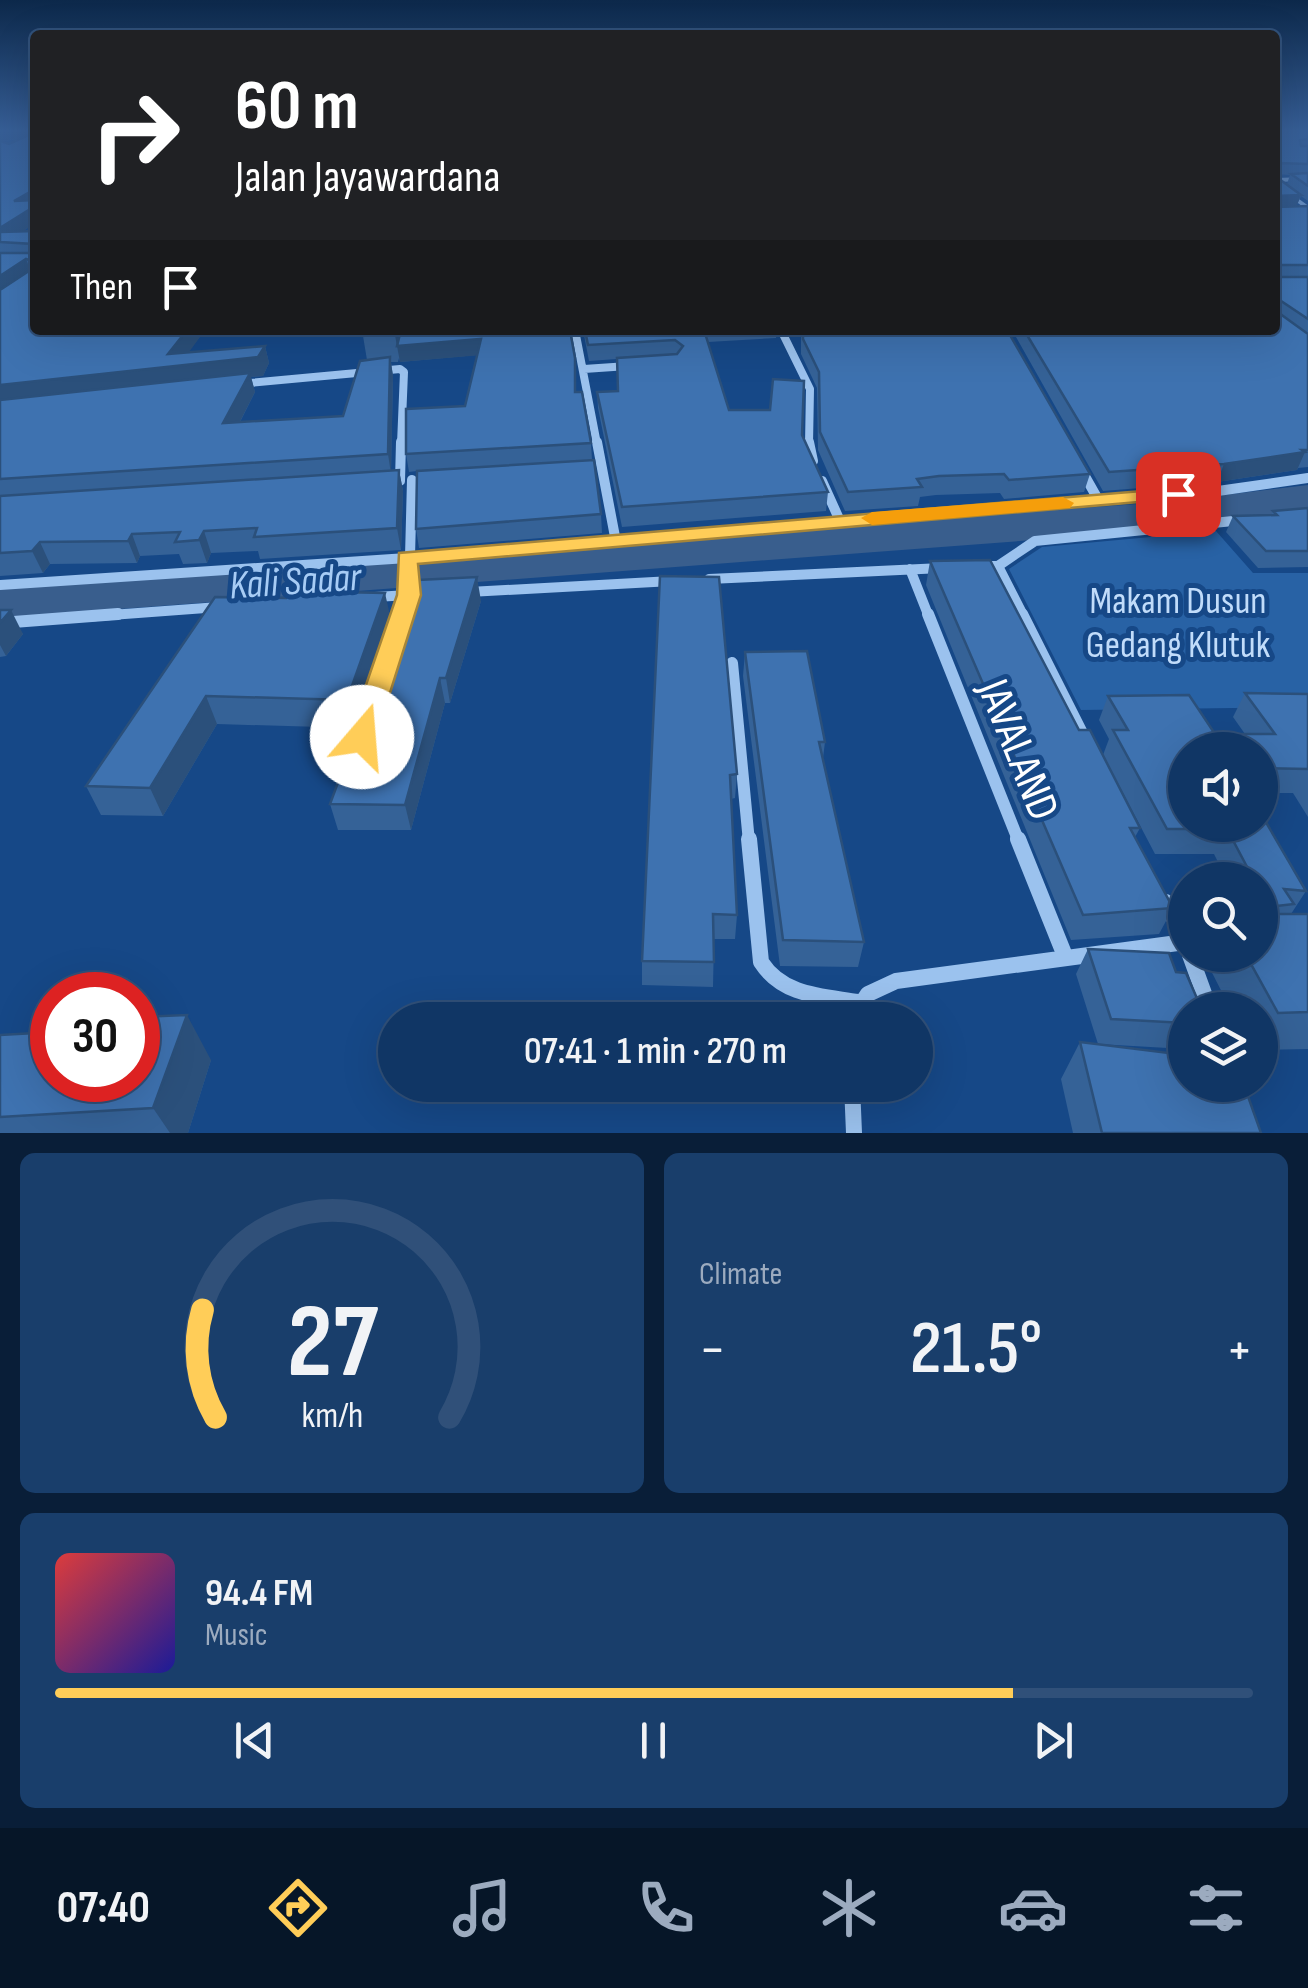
<!DOCTYPE html>
<html lang="en">
<head>
<meta charset="utf-8">
<style>
	body { margin:0; font-family:"Sofia Sans Condensed",sans-serif; background:#193e6b; color:#f1f3f6; height:100vh; display:flex; flex-direction:column; font-size:38px; white-space:nowrap }
	* { box-sizing:border-box; margin:0 }
	p { font-size:32px; color:#9cabbf }
	.icon { flex:none; width:55px; height:55px; fill:none; stroke:currentColor; stroke-width:2; stroke-linecap:round; stroke-linejoin:round }
	.map { position:relative; height:1133px; overflow:hidden }
	.sheet { display:flex; flex-direction:column; gap:20px; padding:20px; background:#091e38; flex:1 }
	.sheet>* { flex:none }
	.hud { position:absolute; left:30px; top:30px; width:1250px; height:305px; border-radius:10px; box-shadow:0 10px 40px #0002,0 0 0 2px #305079; background:#202124; color:#fff; overflow:hidden }
	.fabs { position:absolute; left:1168px; top:732px; display:grid; gap:20px }
	.fabs a { display:grid; place-items:center; width:110px; height:110px; border-radius:50%; background:#103665; box-shadow:0 10px 40px #0002,0 0 0 2px #305079; font-size:50px }
	.speed { position:absolute; left:30px; top:972px; display:flex; gap:20px; font-size:50px; font-weight:700; text-align:center }
	.speed>* { display:grid; place-content:center; width:130px; height:130px; border-radius:50%; background:#103665; box-shadow:0 10px 40px #0002,0 0 0 2px #305079; line-height:1 }
	.speed .limit { border:15px solid #d22; background:#fff; color:#111 }
	.pin { position:absolute; display:grid; place-items:center; width:85px; height:85px; color:#fff; margin:-42px; border-radius:20px; box-shadow:0 5px 15px #0006 }
	.me { position:absolute; width:110px; margin:-55px; rotate:18deg; stroke-linejoin:round; filter:drop-shadow(0 0 8px #0008) }
	.turn { display:flex; align-items:center; gap:35px; height:210px; padding:0 40px; font-size:45px }
	.turn .icon { width:130px; height:130px; stroke-width:2.5 }
	.turn b { display:block; font-size:70px; line-height:85px }
	.then { display:flex; align-items:center; height:95px; padding:0 40px; background:#0003; gap:20px; font-size:38px }
	.big { font-size:75px; font-weight:600; line-height:1.1 }
	.sheet .card { flex:1; display:flex; flex-direction:column; justify-content:center; gap:15px; min-width:0; padding:0 35px; border-radius:15px; background:#193e6b }
	.sheet .dial { align-items:center; gap:0 }
	.dial svg { height:260px; overflow:visible; fill:none; stroke:#305079; stroke-width:7; stroke-linecap:round; text-anchor:middle }
	.dial text { fill:#f1f3f6; stroke:none }
	.song { display:flex; align-items:center; gap:30px }
	.cover { width:120px; height:120px; border-radius:15px; background:linear-gradient(135deg,hsl(0 70% 55%),hsl(240 70% 35%)) }
	.played { height:10px; border-radius:5px; background:linear-gradient(90deg,#ffcd58 80%,#305079 80%) }
	.keys { display:flex; justify-content:space-around; direction:ltr }
	.heat { display:flex; justify-content:space-between; align-items:center; font-size:55px; direction:ltr }
	.sheet .tiles { flex:1; display:grid; gap:20px; grid-template-columns:1fr 1fr }
	.card:last-child { grid-column:span 2 }
	.trip { position:absolute; left:378px; top:1002px; width:555px; height:100px; border-radius:50px; background:#103665; box-shadow:0 10px 40px #0002,0 0 0 2px #305079; font-weight:600; line-height:100px; text-align:center }
	.tabs { display:flex; height:160px; justify-content:space-around; align-items:center; background:#061628; color:#9cabbf }
	.tabs .icon { width:70px; height:70px }
	.tabs .selected { color:#ffcd58 }
	.tabs b { font-size:45px; color:#f1f3f6 }
	.map>svg:first-child { display:block }
</style>
</head>
<body>
<div class="map">
<svg width="1308" height="1133" viewBox="0 0 1308 1133">
	<rect width="100%" height="100%" fill="#164887"/>
	<path fill="#2862a5" d="M1216,531L1253,573H1308V707L1081,710L1009,569L1042,547Z"/>
	<g fill="none" stroke-linecap="round" stroke-linejoin="round">
		<path fill="#395e8d" fill-rule="evenodd" d="M1308,485V513L1166,530L0,618V586L1166,502Z"/>
		<path stroke="#9bc2ee" stroke-width="4" d="M1275,180L1308,179
			M1275,184L1308,208"/>
		<path stroke="#9bc2ee" stroke-width="8" d="M575,330L597,444
			M781,330L810,389L809,444
			M584,369L628,366
			M239,384L400,369L404,372L401,444"/>
		<path stroke="#9bc2ee" stroke-width="10" d="M597,442L616,542
			M809,442L813,461
			M1082,471L1099,501
			M412,480L409,595L422,594
			M400,481L401,442
			M822,481L840,521
			M984,566H998L1035,541L1243,520
			M998,566L1024,617
			M910,569L929,617
			M709,579L942,568
			M0,585L407,558L1218,491L1308,478
			M469,592L672,581
			M375,597L409,595L407,599
			M84,617L219,607"/>
		<path stroke="#9bc2ee" stroke-width="12" d="M928,614L1019,842
			M1022,614L1085,739
			M0,623L118,614
			M732,663L749,842"/>
		<path stroke="#9bc2ee" stroke-width="16" d="M749,839L761,962C783,996 822,996 858,1002
			M1018,839L1065,956
			M1166,902L1185,941
			M1190,955L1210,1010
			M851,1020L868,994L896,981L1185,942
			M852,1085L854,1133"/>
	</g>
	<path fill="#356297" fill-rule="evenodd" d="M0,131H35V223L23,231L205,330L188,352L265,346L269,363L263,376L251,377L255,392L240,422L343,416L367,360L363,336L365,330H396L398,341L570,330L576,392L591,443L592,460L601,514L602,533L419,548L416,529L417,471L409,472L406,454L465,406L477,355L400,362L399,358L398,362H391L393,376L391,471L399,470L403,491L401,550L260,559L258,551L211,553L207,563L183,564L179,554L140,556L137,563L50,564L43,573L0,576ZM20,139L9,144L2,141Z
		M1275,131H1308V201L1301,196L1296,207L1308,206V467L1298,468L1297,470L1217,482L1103,491L1012,330H1275V176L1287,184L1290,175L1275,174Z
		M583,330H777L776,338L708,342L729,410L802,435L828,492L826,511L622,527L598,408L597,392L618,391L617,359L589,361Z
		M787,330H1007L1090,474L1084,492L1004,499L1000,493L936,495L920,497L918,506L845,511L818,450L817,388L801,354V337H793Z
		M1308,508V567L1258,568L1226,532L1233,516L1271,515L1273,511Z
		M930,561L1079,730L1140,828L1135,837L1173,908L1159,934L1071,940L926,585Z
		M660,576L737,774L735,798L731,799L737,915L735,939H714L713,987L642,985V961Z
		M215,597L391,620L354,728L217,724L163,816L101,815L86,786Z
		M412,597L481,601L450,703H445L411,830H338L330,804Z
		M0,610L23,634L6,656L0,657Z
		M745,652L825,742L823,758L864,942L858,967L780,966L743,676Z
		M1245,693L1308,694V817L1293,793H1260V750H1185L1260,825L1306,891L1291,914H1308V1049L1260,1050V1010H1231L1203,955H1260V880H1227L1214,854H1155L1103,755L1109,739L1099,720L1108,696L1215,734H1245L1233,717Z
		M1088,949L1185,1010V1049L1098,1044L1076,974Z
		M0,1035L211,1060L188,1133H0Z
		M1080,1042L1261,1133H1073L1061,1079Z"/>
	<path fill="#2b507b" d="M0,131H33L35,136L1,141L0,144Z
		M35,189V205L14,201Z
		M1301,195L1296,207L1275,208L1277,196Z
		M35,206V223L7,242H0V228Z
		M26,259L32,274L0,297V276Z
		M187,330H205L179,366L265,346L269,363L263,376L251,377L255,392L229,443L0,404V385L168,354Z
		M394,330H396L399,346L481,339L482,355L400,362Z
		M390,357L393,376L391,474L388,454Z
		M1305,452L1297,470L1217,482L1224,464Z
		M399,470L403,491L401,550L397,528Z
		M204,531L211,553L207,563L199,540Z
		M132,534L140,556L137,563L128,541Z
		M40,542L50,564L43,573L32,551Z
		M477,577L481,601L450,703L446,678Z
		M385,593L391,620L354,728L347,700Z
		M11,610L23,634L6,656L0,645V623Z
		M440,678L445,703L411,830L405,805Z
		M206,696L217,724L163,816L150,788Z
		M187,1015L211,1060L188,1133H170L153,1108Z"/>
	<path fill="#3e72b0" stroke="#2b507b" stroke-width="2.5" d="M1275,131H1308V139L1300,140L1301,146H1308V164L1279,163L1275,167Z
		M35,132V189L14,201L35,200V206L0,228V141L9,144Z
		M1308,173V186L1291,174Z
		M1275,176L1301,195L1277,196V207L1308,206V265H1278L1275,271Z
		M35,231V330H187L168,354L265,346L258,357L0,385V290L32,269L35,262L26,259L0,276V253H29L33,244L0,242V232Z
		M1275,272L1280,277H1308V319L1278,299L1279,313L1308,334V450H1302L1305,452L1224,464L1109,472L1024,330H1275Z
		M365,330H394V334L363,336Z
		M401,330H570L575,358V392H582L591,443L406,454V409L465,406L481,339L397,346Z
		M585,330H704L729,410H770L773,379L804,381L802,435L828,492L622,507L597,392L618,391L617,358L677,354L683,346L675,340L588,345Z
		M803,330H1007L1090,474L1009,480L1004,474L939,476L917,479L922,487L848,492L820,432L819,372L803,339Z
		M390,357L388,454L0,479V400L250,373L223,423L343,416L360,361Z
		M594,460L601,514L416,529L417,471Z
		M399,470L397,528L254,537L257,528L204,531L199,540L175,542L180,532L132,534L128,541L40,542L32,551L0,553V496Z
		M1308,508V551H1266L1233,516L1277,515L1273,511Z
		M990,560L1079,730H1090L1140,828H1130L1173,908L1083,915L930,561Z
		M660,576L719,577L737,774L730,775L737,915L713,914L714,962L642,961Z
		M477,577L446,678H440L405,805L330,804L407,596L412,597L418,580Z
		M290,591L385,593L347,700L206,696L150,788L86,786L215,597L286,598Z
		M0,610H11L0,623Z
		M807,651L825,742H819L864,942L783,940L745,652Z
		M1245,693L1308,694V769L1260,768V750H1185V825H1260V812L1306,891L1284,889L1294,904L1268,907L1260,892V880H1254L1227,829H1167L1113,730H1128L1108,696L1189,695L1215,734H1275Z
		M1260,914H1308V1012L1278,1013L1246,955H1260Z
		M1088,949L1169,953L1176,972L1186,973L1202,1010H1185V1023L1111,1019Z
		M187,1015L153,1108L0,1117V1035L35,1033L41,1022L52,1021V1080H138V1017Z
		M1080,1042L1185,1055V1085H1244L1261,1133H1102Z"/>
	<linearGradient id="sky" x2="0" y2="1"><stop stop-color="#0c284a"/><stop offset="0.45" stop-color="#365e96"/><stop offset="1" stop-color="#365e96" stop-opacity="0"/></linearGradient>
	<rect width="1308" height="290" fill="url(#sky)"/>
	<path fill="#ffcd58" stroke="#a68539" stroke-width="2.5" d="M1178,488L1188,494L1185,498L418,564L421,595L376,737L362,747L348,737L397,595L399,553Z"/>
	<path fill="#f59e0b" d="M1063,497L1074,503L1070,508L872,525L861,518L872,512Z"/>
	<g text-anchor="middle" stroke-width="10" stroke-linejoin="round" paint-order="stroke">
		<g font-size="38" fill="#c1dcfa" stroke="#164887">
			<text x="1178" y="613">Makam Dusun<tspan x="1178" dy="44">Gedang Klutuk</tspan></text>
		</g>
		<g font-size="40" font-style="italic" fill="#a7ccf5" stroke="#164887">
			<text transform="translate(295 580) rotate(-4)" y="14">Kali Sadar</text>
		</g>
		<g font-size="45" fill="#fff" stroke="#164887">
			<text transform="translate(1020 749) rotate(68)" y="16">JAVALAND</text>
		</g>
	</g>
</svg>
<div class="fabs">
<a><svg class="icon" aria-label="sound" viewBox="0 0 24 24"><path d="M4 9h4l5-4v14l-5-4H4zM17 9q2 3 0 6"/></svg></a>
<a><svg class="icon" aria-label="search" viewBox="0 0 24 24"><circle cx="10" cy="10" r="6"/><path d="M15 15l6 6"/></svg></a>
<a><svg class="icon" aria-label="layers" viewBox="0 0 24 24"><path d="M12 4l9 5-9 5-9-5zM3 14l9 5 9-5"/></svg></a>
</div>
<div class="speed"><div class="limit">30</div></div>
<div class="pin" style="left:1178px;top:494px;background:#d93025"><svg class="icon" aria-label="arrive" viewBox="0 0 24 24"><path d="M6 21V4h12l-3 4 3 4H6"/></svg></div>
<svg class="me" style="left:362px;top:737px" viewBox="-20 -20 40 40"><circle r="19" fill="#fff"/><path d="M0-13L10 11 0 6-10 11z" fill="#ffcd58"/></svg>
<div class="trip">07:41 · 1 min · 270 m</div>
<div class="hud">
<div class="turn"><svg class="icon" aria-label="right" viewBox="0 0 24 24"><path d="M7 20v-9h11M14 6l5 5-5 5"/></svg><div><b>60 m</b>Jalan Jayawardana</div></div>
<div class="then">Then<svg class="icon" aria-label="arrive" viewBox="0 0 24 24"><path d="M6 21V4h12l-3 4 3 4H6"/></svg></div>
</div>
</div>
<section class="sheet">
<div class="tiles">
<div class="card dial"><svg viewBox="0 0 100 80">
<path d="M14 69A42 42 0 1 1 86 69"/>
<path d="M14 69A42 42 0 0 1 10 36" stroke="#ffcd58"/>
<text x="50" y="56" font-size="32" font-weight="700">27</text>
<text x="50" y="72" font-size="11">km/h</text>
</svg></div>
<div class="card"><p>Climate</p>
<div class="heat"><a>−</a><b class="big">21.5°</b><a>+</a></div>
</div>
<div class="card">
<div class="song"><i class="cover"></i><div><b>94.4 FM</b><p>Music</p></div></div>
<div class="played"></div>
<div class="keys"><svg class="icon" aria-label="previous" viewBox="0 0 24 24"><path d="M18 5L8 12l10 7zM5 5v14"/></svg><svg class="icon" aria-label="pause" viewBox="0 0 24 24"><path d="M8 5v14M16 5v14"/></svg><svg class="icon" aria-label="next" viewBox="0 0 24 24"><path d="M6 5l10 7-10 7zM19 5v14"/></svg></div>
</div>
</div>
</section>
<nav class="tabs">
<b>07:40</b>
<svg class="icon selected" aria-label="directions" viewBox="0 0 24 24"><path d="M12 3l9 9-9 9-9-9zM9 14v-3h6M13 9l2 2-2 2"/></svg>
<svg class="icon" aria-label="music" viewBox="0 0 24 24"><path d="M9 18V5l10-2v13"/><circle cx="6" cy="18" r="3"/><circle cx="16" cy="16" r="3"/></svg>
<svg class="icon" aria-label="phone" viewBox="0 0 24 24"><path d="M5 4h4l2 5-3 2q2 4 5 5l2-3 5 2v4C11 20 4 13 5 4z"/></svg>
<svg class="icon" aria-label="climate" viewBox="0 0 24 24"><path d="M12 3v18M4 7l16 10M4 17L20 7"/></svg>
<svg class="icon" aria-label="car" viewBox="0 0 24 24"><path d="M5 17H2v-5l4-1 3-4h7l3 4 3 1v5h-3M9 17h6M6 11h13"/><circle cx="7" cy="17" r="2"/><circle cx="17" cy="17" r="2"/></svg>
<svg class="icon" aria-label="filters" viewBox="0 0 24 24"><path d="M4 7h16M4 17h16"/><circle cx="9" cy="7" r="2"/><circle cx="15" cy="17" r="2"/></svg>
</nav>
</body>
</html>
